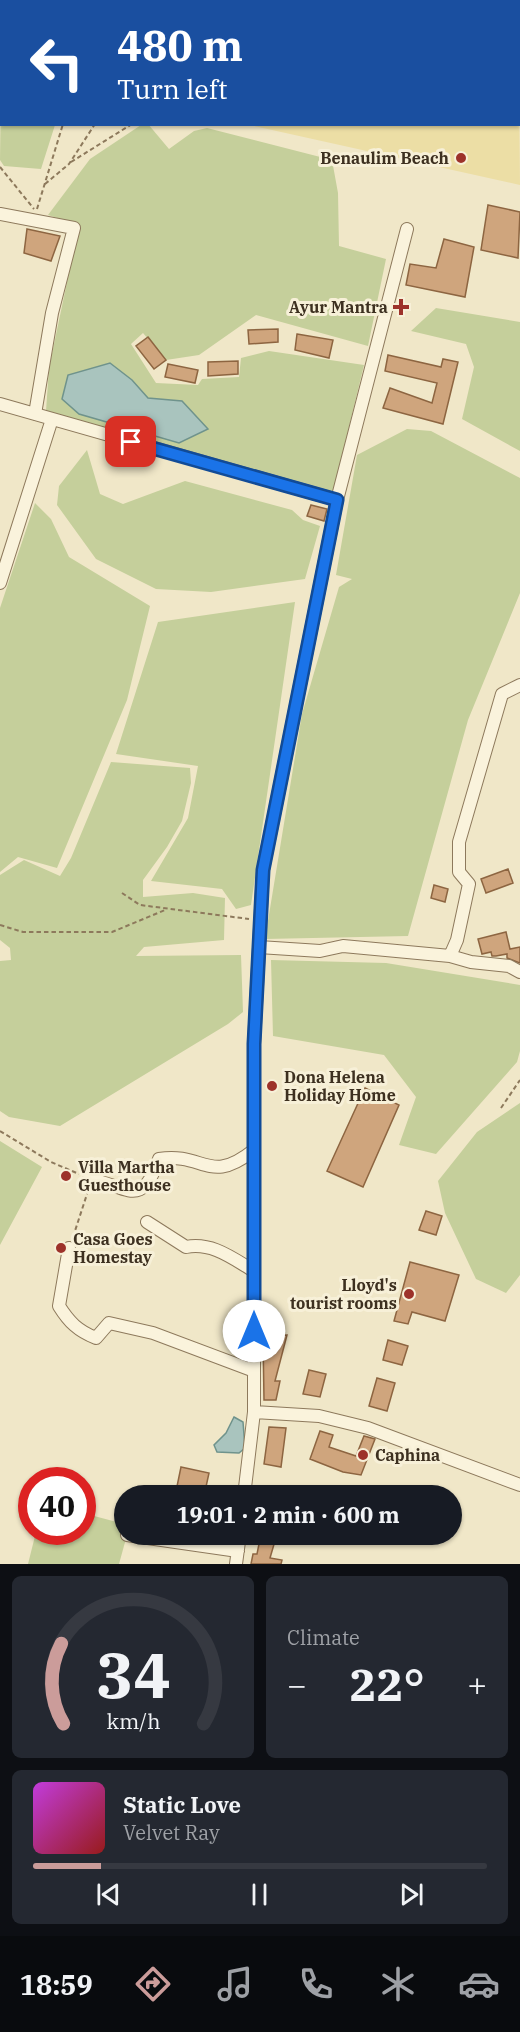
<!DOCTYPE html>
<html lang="en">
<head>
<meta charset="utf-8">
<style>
	body { margin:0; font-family:"IBM Plex Serif",serif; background:#242831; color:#f1f3f6; height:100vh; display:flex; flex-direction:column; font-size:22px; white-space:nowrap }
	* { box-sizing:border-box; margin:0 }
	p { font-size:20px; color:#9ea1a6 }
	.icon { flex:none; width:33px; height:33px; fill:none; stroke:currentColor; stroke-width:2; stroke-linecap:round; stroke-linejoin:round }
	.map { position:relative; height:1564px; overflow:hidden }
	.side { display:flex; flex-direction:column; gap:12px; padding:12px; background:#0d0f14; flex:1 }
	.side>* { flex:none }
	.banner { position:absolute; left:0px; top:0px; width:520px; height:126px; box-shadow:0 2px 4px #0004; background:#1a4fa0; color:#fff; overflow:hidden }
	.speed { position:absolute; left:18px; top:1467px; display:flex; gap:12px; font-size:30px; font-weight:700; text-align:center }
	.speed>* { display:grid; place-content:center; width:78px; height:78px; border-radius:50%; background:#171b24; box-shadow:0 2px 4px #0004; line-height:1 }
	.speed .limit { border:9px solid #d22; background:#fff; color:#111 }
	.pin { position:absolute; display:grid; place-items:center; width:51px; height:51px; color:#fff; margin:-26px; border-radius:12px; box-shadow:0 3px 9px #0006 }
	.me { position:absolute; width:66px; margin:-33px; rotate:0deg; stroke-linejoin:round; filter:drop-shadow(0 0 4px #0008) }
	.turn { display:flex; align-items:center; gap:21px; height:126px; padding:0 18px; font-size:27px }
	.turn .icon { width:78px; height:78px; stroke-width:2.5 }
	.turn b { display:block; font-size:42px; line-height:51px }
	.big { font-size:45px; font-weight:700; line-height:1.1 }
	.side .card { flex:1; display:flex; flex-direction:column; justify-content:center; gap:9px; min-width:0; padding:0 21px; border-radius:9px; background:#242831 }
	.side .dial { align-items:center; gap:0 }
	.dial svg { height:156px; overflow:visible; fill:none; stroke:#363941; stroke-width:7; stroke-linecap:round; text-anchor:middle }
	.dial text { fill:#f1f3f6; stroke:none }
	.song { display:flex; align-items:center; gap:18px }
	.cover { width:72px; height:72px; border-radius:9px; background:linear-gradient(135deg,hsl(290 70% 55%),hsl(0 70% 35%)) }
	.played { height:6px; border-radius:3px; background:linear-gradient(90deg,#cb9c9a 15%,#363941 15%) }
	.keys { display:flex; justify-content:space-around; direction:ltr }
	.heat { display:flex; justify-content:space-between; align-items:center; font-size:33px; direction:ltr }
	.side .tiles { flex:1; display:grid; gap:12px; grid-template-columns:1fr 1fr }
	.card:last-child { grid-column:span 2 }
	.trip { position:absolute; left:114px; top:1485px; width:348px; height:60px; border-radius:30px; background:#171b24; box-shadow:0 2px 4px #0004; font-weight:700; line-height:60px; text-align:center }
	.dock { display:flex; height:96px; justify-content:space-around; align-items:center; background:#090b0e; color:#9ea1a6 }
	.dock .icon { width:42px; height:42px }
	.dock .current { color:#cb9c9a }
	.dock b { font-size:27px; color:#f1f3f6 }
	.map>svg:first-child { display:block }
</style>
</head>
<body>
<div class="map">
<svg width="520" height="1564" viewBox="0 0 520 1564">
	<rect width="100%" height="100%" fill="#f0e7c8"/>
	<path fill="#c5cf9b" d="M1,85L2,124L55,125L41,169L4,166L0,160Z
		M148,124L169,149L194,131L207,128L332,160L338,193L339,246L386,259L368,346L256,315L199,355L166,360L143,333L131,344L156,383L198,385L202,379L239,377L241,358L269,351L364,365L333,493L46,411L49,368L79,225L48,215L90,159L141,125Z
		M436,308L520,322V451L462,419L474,367L466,344L411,331Z
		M407,429L431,431L520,478V593L468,720L408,936L265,939L302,714L339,587L352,579L336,575L357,455Z
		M87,450L100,494L123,504L185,481L292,510L303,520L320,526L305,579L211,592L156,589L96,559L57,505L59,486Z
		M35,503L51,519L69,557L150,606L127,700L57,868L18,857L0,872V608Z
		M295,602L251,905L236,909L222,889L151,881L188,818L198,766L116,754L158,622Z
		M111,762L190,768L191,783L182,821L167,847L143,880V897L193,893L225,898L224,940L144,947L136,956L241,955L243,1012L228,1024L60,1126L9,1117L0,1111V961L11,960L10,948L0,940V875L24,860L60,876L71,858Z
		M271,960L386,963L520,985V1051L517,1062L436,1154L399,1145L416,1097L384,1055L273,1036Z
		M520,1103V1275L506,1293L476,1279L445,1213L438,1181L477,1132Z
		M0,1141L42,1167L0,1245Z
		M83,1513L124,1524L127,1535L119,1564H28L36,1532H82Z"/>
	<path fill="#ecdea5" d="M0,0H148L154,1L2,2L1,67Z
		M519,92L520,185L250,125L519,124Z"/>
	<path fill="#a9c4be" stroke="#6f938c" stroke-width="1.5" d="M148,0H520V92L519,2Z
		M110,363L132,380L148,398L182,401L208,429L179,443L79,414L62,399L68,375Z
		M234,1417L243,1422L245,1448L239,1453L217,1452L214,1445L226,1433Z"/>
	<path fill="#cfa57d" stroke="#8d6541" stroke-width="1.5" d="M488,205L520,212L518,258L481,250Z
		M27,229L60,236L51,261L24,253Z
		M444,239L474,247L465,297L406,285L410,264L436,268Z
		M278,329V342L249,344L248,330Z
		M297,334L333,340L329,358L295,350Z
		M148,337L166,360L154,369L136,346Z
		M388,355L441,367L443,359L458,362L443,424L383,408L390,388L432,403L437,383L385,371Z
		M238,361V374L208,376V362Z
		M168,364L198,370L195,383L165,377Z
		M311,505L327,509L324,521L307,516Z
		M508,869L513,883L486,893L481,879Z
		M434,885L448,889L445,902L431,898Z
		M506,932L510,949L520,947V963L507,958V954L496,956H492L491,952L482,954L478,939Z
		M365,1088L399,1105L363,1187L327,1171Z
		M426,1211L442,1216L436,1235L419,1230Z
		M410,1262L459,1275L445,1321L412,1312L408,1324L394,1321Z
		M287,1335L275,1381H280L276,1400H264L263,1336Z
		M388,1340L408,1346L402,1365L383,1360Z
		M309,1370L326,1374L320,1397L303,1394Z
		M377,1378L395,1383L387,1411L369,1406Z
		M269,1427L286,1428L281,1467L264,1464Z
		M320,1431L333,1435L329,1447L356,1456L364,1436L375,1439L361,1475L343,1472L310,1459Z
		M181,1467L209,1473L204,1496H175Z
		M261,1534H277L270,1558L282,1560L281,1564H251L253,1554H257Z"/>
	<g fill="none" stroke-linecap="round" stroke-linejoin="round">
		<g stroke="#8d795c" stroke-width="14">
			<path id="minor" d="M0,76L1,74
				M0,214L74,228L52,313L35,414
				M0,404L337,500
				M0,583L52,419
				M259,947L320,951L343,946L450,956L471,962L509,966L520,972
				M450,956L457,940L469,884L459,872V842L502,694L520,685
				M89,1179C130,1187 141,1209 159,1159C205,1152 209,1186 254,1150
				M147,1222L186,1247C212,1242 232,1258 254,1271
				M69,1248L59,1306C69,1322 78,1331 96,1338L109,1323L153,1333L254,1371
				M254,1412L319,1416L368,1428L520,1485
				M244,1496L254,1412V1044L263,870L337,500L407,229
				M127,1535L238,1551
				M236,1564L240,1534"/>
		</g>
		<path stroke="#8d795c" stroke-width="2" stroke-dasharray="4.5 3" stroke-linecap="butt" d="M71,162L132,124
			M0,167L34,209
			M45,184L69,164L95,124
			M37,209L63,124
			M122,893L140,905L249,919
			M0,925L23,932H112L165,910
			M501,1108L520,1080
			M0,1131L51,1162L79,1174
			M73,1237L88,1191"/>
		<use href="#minor" stroke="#faf3dc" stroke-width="12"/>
	</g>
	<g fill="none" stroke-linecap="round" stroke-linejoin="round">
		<g stroke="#114b97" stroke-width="15">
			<path id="route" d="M131,442L337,500L263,870L254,1044V1331"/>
		</g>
		<use href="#route" stroke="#1a73e8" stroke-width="10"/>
	</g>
	<g fill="#9d322a" stroke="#f7f0d8" stroke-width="2">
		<circle cx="461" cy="158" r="6"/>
		<path d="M398 298h6v6h6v6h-6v6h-6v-6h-6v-6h6z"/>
		<circle cx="272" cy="1086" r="6"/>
		<circle cx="66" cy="1176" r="6"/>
		<circle cx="61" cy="1248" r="6"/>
		<circle cx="409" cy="1294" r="6"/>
		<circle cx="363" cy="1455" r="6"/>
	</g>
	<g text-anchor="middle" stroke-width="6" stroke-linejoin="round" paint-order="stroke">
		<g font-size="16" font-weight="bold" fill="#3d3020" stroke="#f7f0d8" text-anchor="start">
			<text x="449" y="164" text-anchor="end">Benaulim Beach</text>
			<text x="388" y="313" text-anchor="end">Ayur Mantra</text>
			<text x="284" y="1083">Dona Helena<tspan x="284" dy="18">Holiday Home</tspan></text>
			<text x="78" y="1173">Villa Martha<tspan x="78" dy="18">Guesthouse</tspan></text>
			<text x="73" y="1245">Casa Goes<tspan x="73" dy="18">Homestay</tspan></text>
			<text x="397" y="1291" text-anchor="end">Lloyd's<tspan x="397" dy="18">tourist rooms</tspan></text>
			<text x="375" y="1461">Caphina</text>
		</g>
	</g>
</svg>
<div class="speed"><div class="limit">40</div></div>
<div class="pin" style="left:131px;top:442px;background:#d93025"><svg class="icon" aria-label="arrive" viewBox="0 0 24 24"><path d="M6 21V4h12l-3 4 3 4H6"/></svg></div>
<svg class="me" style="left:254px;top:1331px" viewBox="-20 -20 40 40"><circle r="19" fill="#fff"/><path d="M0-13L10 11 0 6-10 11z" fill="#1a73e8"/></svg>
<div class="trip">19:01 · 2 min · 600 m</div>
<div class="banner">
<div class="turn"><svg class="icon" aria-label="left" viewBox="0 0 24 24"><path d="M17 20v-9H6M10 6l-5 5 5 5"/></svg><div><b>480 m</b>Turn left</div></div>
</div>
</div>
<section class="side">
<div class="tiles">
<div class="card dial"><svg viewBox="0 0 100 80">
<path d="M14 69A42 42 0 1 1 86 69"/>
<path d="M14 69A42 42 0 0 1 13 28" stroke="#cb9c9a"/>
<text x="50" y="56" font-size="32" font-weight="700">34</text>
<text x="50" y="72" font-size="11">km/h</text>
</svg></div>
<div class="card"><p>Climate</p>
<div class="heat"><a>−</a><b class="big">22°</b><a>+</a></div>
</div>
<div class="card">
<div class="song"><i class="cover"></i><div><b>Static Love</b><p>Velvet Ray</p></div></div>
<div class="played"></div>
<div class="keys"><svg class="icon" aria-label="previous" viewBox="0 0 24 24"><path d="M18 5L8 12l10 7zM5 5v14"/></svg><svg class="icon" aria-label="pause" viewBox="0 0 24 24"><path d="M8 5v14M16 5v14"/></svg><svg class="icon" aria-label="next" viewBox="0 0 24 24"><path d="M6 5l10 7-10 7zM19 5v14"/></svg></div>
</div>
</div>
</section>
<nav class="dock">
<b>18:59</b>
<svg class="icon current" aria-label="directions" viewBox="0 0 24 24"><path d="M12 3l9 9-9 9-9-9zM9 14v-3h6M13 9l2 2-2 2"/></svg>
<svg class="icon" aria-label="music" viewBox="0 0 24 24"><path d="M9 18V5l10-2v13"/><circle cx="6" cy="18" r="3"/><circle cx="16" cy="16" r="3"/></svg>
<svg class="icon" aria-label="phone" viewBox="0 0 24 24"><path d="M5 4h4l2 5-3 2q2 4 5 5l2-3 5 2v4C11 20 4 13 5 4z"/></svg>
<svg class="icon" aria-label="climate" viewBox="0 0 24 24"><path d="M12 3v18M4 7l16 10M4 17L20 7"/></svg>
<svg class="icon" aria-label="car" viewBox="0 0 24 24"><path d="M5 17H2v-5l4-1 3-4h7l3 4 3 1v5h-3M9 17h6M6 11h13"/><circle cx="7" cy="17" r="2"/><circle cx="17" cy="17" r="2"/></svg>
</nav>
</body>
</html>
